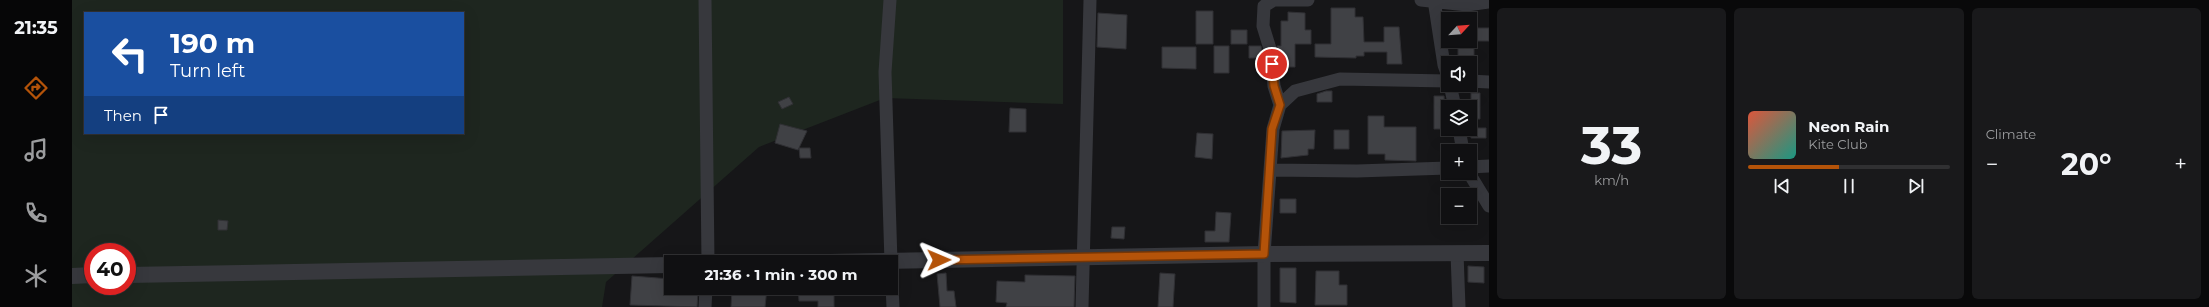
<!DOCTYPE html>
<html lang="en">
<head>
<meta charset="utf-8">
<style>
	body { margin:0; font-family:Montserrat,sans-serif; background:#19191b; color:#f1f3f6; height:100vh; display:flex; flex-direction:column; font-size:15px; white-space:nowrap }
	* { box-sizing:border-box; margin:0 }
	p { font-size:13px; color:#9c9d9f }
	.icon { flex:none; width:22px; height:22px; fill:none; stroke:currentColor; stroke-width:2; stroke-linecap:round; stroke-linejoin:round }
	.map { position:relative; flex:1; overflow:hidden }
	.drawer { display:flex; flex-direction:column; gap:8px; padding:8px; background:#09090a; width:720px }
	.drawer>* { flex:none }
	.guide { position:absolute; left:12px; top:12px; width:380px; height:122px; border-radius:0px; box-shadow:0 4px 16px #0002,0 0 0 1px #303032; background:#1a4fa0; color:#fff; overflow:hidden }
	.needle { width:26px; rotate:64deg }
	.controls { position:absolute; left:1369px; top:12px; display:grid; gap:8px }
	.controls a { display:grid; place-items:center; width:36px; height:36px; border-radius:0px; background:#101012; box-shadow:0 4px 16px #0002,0 0 0 1px #303032; font-size:20px }
	.speed { position:absolute; left:12px; top:243px; display:flex; gap:8px; font-size:20px; font-weight:700; text-align:center }
	.speed>* { display:grid; place-content:center; width:52px; height:52px; border-radius:50%; background:#101012; box-shadow:0 4px 16px #0002,0 0 0 1px #303032; line-height:1 }
	.speed .limit { border:6px solid #d22; background:#fff; color:#111 }
	.pin { position:absolute; display:grid; place-items:center; width:34px; height:34px; color:#fff; margin:-17px; border:2px solid #fff; border-radius:50%; box-shadow:0 1px 4px #0007 }
	.me { position:absolute; width:44px; margin:-22px; rotate:89deg; stroke-linejoin:round; filter:drop-shadow(0 0 3px #0008) }
	.turn { display:flex; align-items:center; gap:14px; height:84px; padding:0 20px; font-size:18px }
	.turn .icon { width:52px; height:52px; stroke-width:2.5 }
	.turn b { display:block; font-size:28px; line-height:34px }
	.then { display:flex; align-items:center; height:38px; padding:0 20px; background:#0003; gap:8px; font-size:15px }
	.big { font-size:30px; font-weight:700; line-height:1.1 }
	.drawer .widget { flex:1; display:flex; flex-direction:column; justify-content:center; gap:6px; min-width:0; padding:0 14px; border-radius:6px; background:#19191b }
	.drawer .dial { align-items:center; gap:0 }
	.dial b { font-size:52px; line-height:1 }
	.song { display:flex; align-items:center; gap:12px }
	.cover { width:48px; height:48px; border-radius:6px; background:linear-gradient(135deg,hsl(10 70% 55%),hsl(170 70% 35%)) }
	.played { height:4px; border-radius:2px; background:linear-gradient(90deg,#b45309 45%,#303032 45%) }
	.keys { display:flex; justify-content:space-around; direction:ltr }
	.heat { display:flex; justify-content:space-between; align-items:center; font-size:22px; direction:ltr }
	.drawer .tiles { flex:1; display:grid; gap:8px; grid-template-columns:repeat(3,1fr) }
	.trip { position:absolute; left:592px; top:255px; width:234px; height:40px; border-radius:0px; background:#101012; box-shadow:0 4px 16px #0002,0 0 0 1px #303032; font-weight:700; line-height:40px; text-align:center }
	main { display:flex; flex:1; min-height:0 }
	.dock { display:flex; flex-direction:column; width:72px; justify-content:space-around; align-items:center; background:#060607; color:#9c9d9f }
	.dock .icon { width:28px; height:28px }
	.dock .selected { color:#b45309 }
	.dock b { font-size:18px; color:#f1f3f6 }
	.map>svg:first-child { display:block }
</style>
</head>
<body>
<main>
<nav class="dock">
<b>21:35</b>
<svg class="icon selected" aria-label="directions" viewBox="0 0 24 24"><path d="M12 3l9 9-9 9-9-9zM9 14v-3h6M13 9l2 2-2 2"/></svg>
<svg class="icon" aria-label="music" viewBox="0 0 24 24"><path d="M9 18V5l10-2v13"/><circle cx="6" cy="18" r="3"/><circle cx="16" cy="16" r="3"/></svg>
<svg class="icon" aria-label="phone" viewBox="0 0 24 24"><path d="M5 4h4l2 5-3 2q2 4 5 5l2-3 5 2v4C11 20 4 13 5 4z"/></svg>
<svg class="icon" aria-label="climate" viewBox="0 0 24 24"><path d="M12 3v18M4 7l16 10M4 17L20 7"/></svg>
</nav>
<div class="map">
<svg width="1417" height="307" viewBox="0 0 1417 307">
	<rect width="100%" height="100%" fill="#161618"/>
	<path fill="#1e261f" fill-rule="evenodd" d="M0,0H991V104L813,98L687,147L534,282L530,307H0ZM13,13H391V133H13ZM21,252H55V286H21Z"/>
	<path fill="#404145" stroke="#303034" d="M1259,8H1283V17H1291L1292,42H1312V27H1327L1330,64H1315V52H1292V56H1284V58L1243,57V44H1259Z
		M1124,11H1141V44H1124Z
		M1216,12L1233,13V30H1239V44H1223V67H1208L1205,46H1209V21H1216Z
		M1026,13L1055,15L1054,49L1025,47Z
		M1404,28H1417V41H1404Z
		M1159,30H1175V44H1159Z
		M1142,46H1157V73H1142Z
		M1177,46H1189L1192,68H1187V58H1177Z
		M1386,46H1402V57H1386Z
		M1090,47H1124V69L1090,68Z
		M1254,91H1260V102H1245V94Z
		M1399,93H1408V119H1399Z
		M1362,96H1372L1374,129H1362Z
		M717,97L721,104L710,109L706,102Z
		M938,108L954,109V132H937Z
		M1296,116H1312V127H1344V161L1313,160V154H1296Z
		M708,124L735,131L726,150L703,143Z
		M1399,128H1414V138H1399Z
		M1243,130L1242,149H1236V155L1209,158L1210,131Z
		M1262,130H1277V149H1262Z
		M1125,133L1141,134L1140,159L1123,157Z
		M727,148H738L739,158H728Z
		M1208,199H1224V213H1208Z
		M1144,212L1159,213L1157,242H1133V231H1143Z
		M146,220L156,221L155,230H146Z
		M1040,227H1053L1052,239L1039,238Z
		M1396,266L1412,267V283L1396,282Z
		M1208,268H1224V303L1208,302Z
		M1244,271H1267V285H1275V305H1243Z
		M874,273L875,291H882L884,307H868L865,274Z
		M1088,273L1103,274L1101,307H1086Z
		M953,275L1003,276L1002,307H934L935,303L924,302L925,281L953,282Z
		M560,276L599,279V288H612L611,292L626,293L625,307L558,305Z
		M660,288H695L693,307H659Z
		M726,288H762V307H746V301H727Z"/>
	<g fill="none" stroke-linecap="round" stroke-linejoin="round">
		<path stroke="#37383d" stroke-width="13" d="M633,0L636,262
			M818,0L813,72L819,262
			M1349,0L1395,5L1417,2
			M1362,0L1372,65L1376,76
			M1398,81L1417,82
			M1378,85L1383,107
			M1208,105L1202,86L1199,52L1191,26L1192,6L1202,0H1236
			M1387,129L1391,151
			M1398,167L1417,166
			M1198,170L1285,171L1376,168
			M1397,173L1417,206
			M1385,253L1387,307
			M819,265L821,307
			M633,307L634,288
			M1010,307L1018,0
			M1192,307V254L1201,129L1208,105L1223,91L1268,79L1376,81"/>
		<path stroke="#37383d" stroke-width="16" d="M758,262L1192,254L1417,253
			M55,275L599,265
			M0,276L21,275"/>
	</g>
	<g fill="none" stroke-linecap="round" stroke-linejoin="round">
		<g stroke="#753606" stroke-width="10">
			<path id="route" d="M867,260L1192,254L1200,129L1208,105L1202,86L1200,64"/>
		</g>
		<use href="#route" stroke="#b45309" stroke-width="7"/>
	</g>
</svg>
<div class="controls">
<a><svg class="needle" viewBox="-14 -14 28 28"><path d="M0-13l5 13h-10z" fill="#e53935"/><path d="M0 13l5-13h-10z" fill="#9c9d9f"/></svg></a>
<a><svg class="icon" aria-label="sound" viewBox="0 0 24 24"><path d="M4 9h4l5-4v14l-5-4H4zM17 9q2 3 0 6"/></svg></a>
<a><svg class="icon" aria-label="layers" viewBox="0 0 24 24"><path d="M12 4l9 5-9 5-9-5zM3 14l9 5 9-5"/></svg></a>
<a>+</a>
<a>−</a>
</div>
<div class="speed"><div class="limit">40</div></div>
<div class="pin" style="left:1200px;top:64px;background:#d93025"><svg class="icon" aria-label="arrive" viewBox="0 0 24 24"><path d="M6 21V4h12l-3 4 3 4H6"/></svg></div>
<svg class="me" style="left:867px;top:260px" viewBox="-20 -20 40 40"><path d="M0-17L14 15 0 8-14 15z" fill="#b45309" stroke="#fff" stroke-width="4"/></svg>
<div class="trip">21:36 · 1 min · 300 m</div>
<div class="guide">
<div class="turn"><svg class="icon" aria-label="left" viewBox="0 0 24 24"><path d="M17 20v-9H6M10 6l-5 5 5 5"/></svg><div><b>190 m</b>Turn left</div></div>
<div class="then">Then<svg class="icon" aria-label="arrive" viewBox="0 0 24 24"><path d="M6 21V4h12l-3 4 3 4H6"/></svg></div>
</div>
</div>
<section class="drawer">
<div class="tiles">
<div class="widget dial"><b>33</b><p>km/h</p></div>
<div class="widget">
<div class="song"><i class="cover"></i><div><b>Neon Rain</b><p>Kite Club</p></div></div>
<div class="played"></div>
<div class="keys"><svg class="icon" aria-label="previous" viewBox="0 0 24 24"><path d="M18 5L8 12l10 7zM5 5v14"/></svg><svg class="icon" aria-label="pause" viewBox="0 0 24 24"><path d="M8 5v14M16 5v14"/></svg><svg class="icon" aria-label="next" viewBox="0 0 24 24"><path d="M6 5l10 7-10 7zM19 5v14"/></svg></div>
</div>
<div class="widget"><p>Climate</p>
<div class="heat"><a>−</a><b class="big">20°</b><a>+</a></div>
</div>
</div>
</section>
</main>
</body>
</html>
